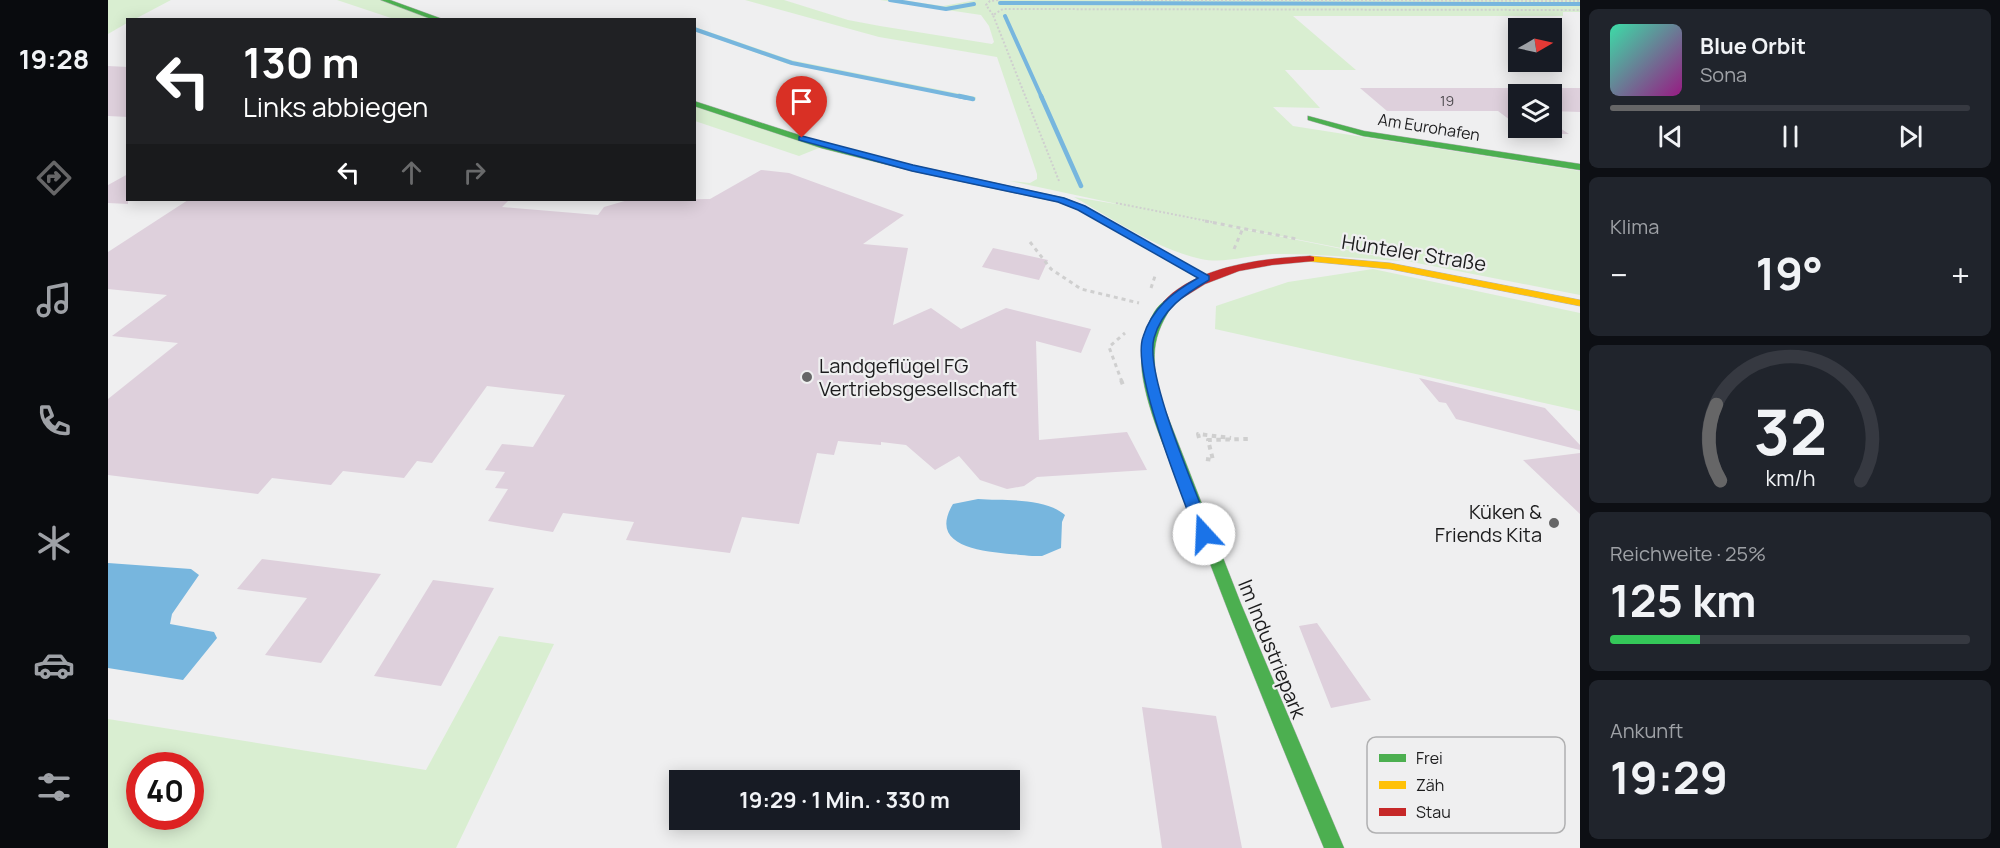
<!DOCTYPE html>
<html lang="de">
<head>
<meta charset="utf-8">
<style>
	body { margin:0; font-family:Manrope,sans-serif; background:#20242c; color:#f1f3f6; height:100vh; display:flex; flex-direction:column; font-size:22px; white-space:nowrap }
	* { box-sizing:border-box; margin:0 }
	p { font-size:20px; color:#9ea1a6 }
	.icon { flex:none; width:33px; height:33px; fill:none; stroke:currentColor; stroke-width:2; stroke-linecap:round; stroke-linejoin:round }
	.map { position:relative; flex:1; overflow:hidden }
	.drawer { display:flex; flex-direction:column; gap:9px; padding:9px; background:#0d0f14; width:420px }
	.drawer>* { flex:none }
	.top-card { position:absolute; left:18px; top:18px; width:570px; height:183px; border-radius:0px; box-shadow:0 3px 15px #0003; background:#202124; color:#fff; overflow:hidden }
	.needle { width:39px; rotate:81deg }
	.buttons { position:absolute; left:1400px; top:18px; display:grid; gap:12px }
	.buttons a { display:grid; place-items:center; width:54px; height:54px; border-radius:0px; background:#171b24; box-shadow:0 3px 15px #0003; font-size:30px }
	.speed { position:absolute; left:18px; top:752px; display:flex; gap:12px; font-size:30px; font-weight:700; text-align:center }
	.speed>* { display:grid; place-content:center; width:78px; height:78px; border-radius:50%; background:#171b24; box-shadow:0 3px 15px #0003; line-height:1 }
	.speed .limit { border:9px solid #d22; background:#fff; color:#111 }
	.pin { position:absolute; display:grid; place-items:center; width:51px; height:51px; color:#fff; margin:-62px -26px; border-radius:50% 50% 50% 0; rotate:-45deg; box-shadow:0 0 6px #0007 }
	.pin .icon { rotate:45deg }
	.me { position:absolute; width:66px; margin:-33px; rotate:340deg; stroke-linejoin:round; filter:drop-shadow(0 0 4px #0008) }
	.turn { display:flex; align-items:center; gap:21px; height:126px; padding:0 18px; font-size:27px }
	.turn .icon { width:78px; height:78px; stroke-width:2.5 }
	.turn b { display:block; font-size:42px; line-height:51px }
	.lanes { display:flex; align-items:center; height:57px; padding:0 18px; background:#0003; justify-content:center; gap:30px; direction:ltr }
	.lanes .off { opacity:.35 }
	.big { font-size:45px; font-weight:700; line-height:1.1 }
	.drawer .card { flex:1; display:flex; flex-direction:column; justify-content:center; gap:9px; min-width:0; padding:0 21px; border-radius:9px; background:#20242c }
	.drawer .dial { align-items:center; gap:0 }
	.dial svg { height:156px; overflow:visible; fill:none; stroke:#363941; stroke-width:7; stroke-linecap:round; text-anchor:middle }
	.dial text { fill:#f1f3f6; stroke:none }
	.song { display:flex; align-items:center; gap:18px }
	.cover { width:72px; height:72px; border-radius:9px; background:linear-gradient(135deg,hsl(160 70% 55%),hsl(310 70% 35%)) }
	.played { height:6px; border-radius:3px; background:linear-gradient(90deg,#666667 25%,#363941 25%) }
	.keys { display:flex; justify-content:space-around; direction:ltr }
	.heat { display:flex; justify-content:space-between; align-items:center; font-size:33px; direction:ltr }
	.charge { height:9px; border-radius:4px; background:linear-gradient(90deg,#34c759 25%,#363941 0) }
	.trip { position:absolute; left:561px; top:770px; width:351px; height:60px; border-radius:0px; background:#171b24; box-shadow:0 3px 15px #0003; font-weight:700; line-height:60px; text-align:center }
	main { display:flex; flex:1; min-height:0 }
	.tabs { display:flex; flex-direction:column; width:108px; justify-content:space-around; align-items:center; background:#090b0e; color:#9ea1a6 }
	.tabs .icon { width:42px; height:42px }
	.tabs .current { color:#666667 }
	.tabs b { font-size:27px; color:#f1f3f6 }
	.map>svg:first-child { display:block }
</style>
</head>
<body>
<main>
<nav class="tabs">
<b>19:28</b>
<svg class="icon current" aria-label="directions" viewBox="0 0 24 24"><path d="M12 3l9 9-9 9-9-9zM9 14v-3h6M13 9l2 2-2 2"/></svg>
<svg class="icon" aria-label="music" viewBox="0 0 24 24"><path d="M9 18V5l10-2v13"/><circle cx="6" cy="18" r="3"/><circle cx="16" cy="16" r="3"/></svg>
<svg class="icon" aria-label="phone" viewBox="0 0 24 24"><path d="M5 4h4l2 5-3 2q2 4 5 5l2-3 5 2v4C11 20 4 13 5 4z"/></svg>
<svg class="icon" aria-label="climate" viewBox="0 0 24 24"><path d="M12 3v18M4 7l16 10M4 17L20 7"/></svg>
<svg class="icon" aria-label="car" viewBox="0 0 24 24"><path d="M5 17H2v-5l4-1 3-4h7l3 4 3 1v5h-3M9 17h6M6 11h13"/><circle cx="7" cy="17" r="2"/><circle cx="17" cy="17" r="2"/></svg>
<svg class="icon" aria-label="filters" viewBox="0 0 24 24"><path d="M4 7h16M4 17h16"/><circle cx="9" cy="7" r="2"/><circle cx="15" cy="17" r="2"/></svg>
</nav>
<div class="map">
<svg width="1472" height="848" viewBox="0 0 1472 848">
	<rect width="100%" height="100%" fill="#efeff0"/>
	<path fill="#d9eed1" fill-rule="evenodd" d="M0,0H63L27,19L20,20L19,23L0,34Z
		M229,0H276L334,19H286Z
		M637,0H676L740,20L772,26L884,44L886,42L881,26L873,15L772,0H794L835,6L868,0H1472V12H1455V16H1185L1248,70H1177L1212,108L1165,107L1185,126L1472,171V295L1024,207L1294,261C1252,259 1208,253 1166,254C1141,255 1117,264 1093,259C1048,249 1005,219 966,197L1014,205L902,181L922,183L929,179V174L889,57L771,37Z
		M587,27L683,60L868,97L867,101L680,64L587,31Z
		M587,103L716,146L691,156L587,121Z
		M1265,269L1472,313V411L1107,329L1108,306L1180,282Z
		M391,636L446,644L348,848H0V719L318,770ZM32,765H82V816H32Z"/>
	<path fill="#77b6de" d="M870,499C896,501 936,497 957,515L954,522L953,548L934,556H924C894,552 815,554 845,504Z
		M0,563L83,569L91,575L64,614L62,624L106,632L109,638L75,680L0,668Z"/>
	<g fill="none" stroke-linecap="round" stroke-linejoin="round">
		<path stroke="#77b6de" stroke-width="4" d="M782,0L838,9L866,4
			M892,3L1472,4
			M897,16L934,98
			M586,29L684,63L859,98"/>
		<path stroke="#77b6de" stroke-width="4.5" d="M851,96L865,99
			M933,96L973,186"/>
	</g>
	<path fill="#ded0dc" d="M0,66L20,67V117L0,116Z
		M1252,88H1472V112L1443,111V94H1410V126L1390,111H1279Z
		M1443,122L1461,134H1421L1412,128H1443Z
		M653,170L681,173L796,215L755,244L800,248L785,325L823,308L853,329L898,308L983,329L973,353L928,341L931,440L1019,432L1039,470L929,477L916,486L899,489L872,480L851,456L827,470L798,445L773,442V445L730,441L726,455L709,453L691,524L634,517L622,553L518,540L526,522L455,513L445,532L380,521L400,489L387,488L397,472L377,470L394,444L425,447L457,395L379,386L324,463L309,461L296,478L235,471L223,485L164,478L150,494L0,475V399L70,343L4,336L59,295L0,289V252L80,200H401L394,207L490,215L496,207L520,200L602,199Z
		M20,174V204L0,203V185Z
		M885,248L940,260L931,280L874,267Z
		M1311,378L1437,408L1472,445V450L1348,419L1338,403L1331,402Z
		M1472,453V514L1415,460Z
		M154,559L273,574L213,663L157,655L199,598L129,589Z
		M325,580L386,588L333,686L266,676Z
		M1209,623L1263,700L1223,708L1191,626Z
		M1034,707L1108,716L1134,848H1054Z"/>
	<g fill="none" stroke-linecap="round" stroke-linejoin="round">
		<g stroke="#b4b4b5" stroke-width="1">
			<path id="fast" d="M273,0H282L337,20H326Z
				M586,101L719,144L804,165L956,198L977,206L1103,278L1098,281L1094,280L971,210L950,202L804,171L713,148L586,106Z
				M1200,116L1256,131L1472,164V170L1255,136L1200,120Z
				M1061,299L1067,302C1042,337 1043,359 1053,399L1133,604L1236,848H1216C1170,737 1125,626 1083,513C1067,471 1039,415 1034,371C1032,352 1039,306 1061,299Z"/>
		</g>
		<g stroke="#b4b4b5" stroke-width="1">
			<path id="slow" d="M1202,256L1282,263L1472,300V306L1282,269L1198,261V257Z"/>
		</g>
		<g stroke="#b4b4b5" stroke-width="1">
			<path id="jam" d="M1202,256L1206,257V261L1164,265L1131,271L1097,284L1065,304H1057L1055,302C1088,266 1156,258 1202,256Z"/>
		</g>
		<path stroke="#cfcfcf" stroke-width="2" stroke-dasharray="2 2" stroke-linecap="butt" d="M1025,0L1472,1
			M885,15L878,5L882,1L890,0
			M951,181L885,15L895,9L1472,10
			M1008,203L1104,222"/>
		<path stroke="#cfcfcf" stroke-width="3" stroke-dasharray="4 4" stroke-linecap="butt" d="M1097,221L1189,239
			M922,242L943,269L973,289L1031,303
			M1126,249L1135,228
			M1043,288L1048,273
			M1014,382L1001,347L1017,333"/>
		<path stroke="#cfcfcf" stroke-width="4" stroke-dasharray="4.5 4.5" stroke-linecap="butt" d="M1013,380L1015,385
			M1091,438L1090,434L1123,438
			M1098,459L1105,460L1100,440L1140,439"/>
		<use href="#fast" fill="#4caf50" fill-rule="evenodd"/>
		<use href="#slow" fill="#ffc107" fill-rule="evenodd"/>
		<use href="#jam" fill="#c62828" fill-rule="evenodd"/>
	</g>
	<path fill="#1a73e8" stroke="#114b97" stroke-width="1.5" d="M694,136L805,165L956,198L977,206L1101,276V280C1077,294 1054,309 1046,338C1036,375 1089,493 1104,534L1102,538H1091L1088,534C1074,494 1023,372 1035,337C1044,308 1065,292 1090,278L970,210L950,202L804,171L691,140V137Z"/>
	<g fill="#666667" stroke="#efeff0" stroke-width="2">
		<circle cx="699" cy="377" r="6"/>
		<circle cx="1446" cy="523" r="6"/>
	</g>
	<g text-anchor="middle" stroke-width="4.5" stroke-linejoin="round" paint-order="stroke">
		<g font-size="14" fill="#4c494d">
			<text x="1339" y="106">19</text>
		</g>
		<g font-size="16" fill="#1c1c1d" stroke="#efeff0">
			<text transform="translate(1321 127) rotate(9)" y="6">Am Eurohafen</text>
		</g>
		<g font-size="20" fill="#1c1c1d" stroke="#efeff0">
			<text transform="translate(1306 253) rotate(9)" y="7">Hünteler Straße</text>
			<text transform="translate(1164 649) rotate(68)" y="7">Im Industriepark</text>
		</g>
		<g font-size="20" fill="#1c1c1d" stroke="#efeff0" text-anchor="start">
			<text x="711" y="373">Landgeflügel FG<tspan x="711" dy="23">Vertriebsgesellschaft</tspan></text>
			<text x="1434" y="519" text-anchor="end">Küken &amp;<tspan x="1434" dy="23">Friends Kita</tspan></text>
		</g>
	</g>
	<rect x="1259" y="737" width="198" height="96" rx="9" fill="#efeff0" stroke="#b0b0b1" stroke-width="1.5"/>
	<rect x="1271" y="754" width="27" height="8" fill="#4caf50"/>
	<rect x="1271" y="781" width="27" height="8" fill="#ffc107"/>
	<rect x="1271" y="808" width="27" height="8" fill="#c62828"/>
	<g font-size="16" fill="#1c1c1d">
		<text x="1308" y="764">Frei</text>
		<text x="1308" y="791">Zäh</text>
		<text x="1308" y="818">Stau</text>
	</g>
</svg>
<div class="buttons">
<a><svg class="needle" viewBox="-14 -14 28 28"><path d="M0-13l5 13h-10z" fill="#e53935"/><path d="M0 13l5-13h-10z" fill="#9ea1a6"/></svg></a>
<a><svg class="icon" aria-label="layers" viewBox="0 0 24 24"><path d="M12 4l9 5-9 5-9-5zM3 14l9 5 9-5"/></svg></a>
</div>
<div class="speed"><div class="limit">40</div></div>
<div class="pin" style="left:694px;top:138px;background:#d93025"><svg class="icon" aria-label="arrive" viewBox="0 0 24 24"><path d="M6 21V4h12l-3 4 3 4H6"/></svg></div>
<svg class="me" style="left:1096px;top:534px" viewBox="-20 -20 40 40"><circle r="19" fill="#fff"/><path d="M0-13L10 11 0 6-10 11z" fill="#1a73e8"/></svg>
<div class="trip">19:29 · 1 Min. · 330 m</div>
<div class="top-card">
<div class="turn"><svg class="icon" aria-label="left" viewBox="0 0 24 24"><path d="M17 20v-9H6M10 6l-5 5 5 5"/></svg><div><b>130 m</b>Links abbiegen</div></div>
<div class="lanes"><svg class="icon" aria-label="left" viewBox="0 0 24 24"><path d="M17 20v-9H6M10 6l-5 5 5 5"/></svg><svg class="icon off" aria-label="ahead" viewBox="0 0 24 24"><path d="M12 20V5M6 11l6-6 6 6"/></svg><svg class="icon off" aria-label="right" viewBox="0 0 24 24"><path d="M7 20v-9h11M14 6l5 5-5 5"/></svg></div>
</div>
</div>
<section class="drawer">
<div class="card">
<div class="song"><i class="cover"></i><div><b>Blue Orbit</b><p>Sona</p></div></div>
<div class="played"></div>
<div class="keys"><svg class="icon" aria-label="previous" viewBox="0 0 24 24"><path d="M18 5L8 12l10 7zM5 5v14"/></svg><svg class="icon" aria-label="pause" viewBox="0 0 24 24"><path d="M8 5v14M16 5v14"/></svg><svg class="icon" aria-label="next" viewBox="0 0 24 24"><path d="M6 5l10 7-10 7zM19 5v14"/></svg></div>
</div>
<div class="card"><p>Klima</p>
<div class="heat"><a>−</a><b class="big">19°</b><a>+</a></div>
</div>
<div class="card dial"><svg viewBox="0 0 100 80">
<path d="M14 69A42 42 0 1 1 86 69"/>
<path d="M14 69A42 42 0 0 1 12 30" stroke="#666667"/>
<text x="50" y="56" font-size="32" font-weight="700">32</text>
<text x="50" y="72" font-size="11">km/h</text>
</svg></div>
<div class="card"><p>Reichweite · 25%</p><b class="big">125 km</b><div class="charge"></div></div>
<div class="card"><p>Ankunft</p><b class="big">19:29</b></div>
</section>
</main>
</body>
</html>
